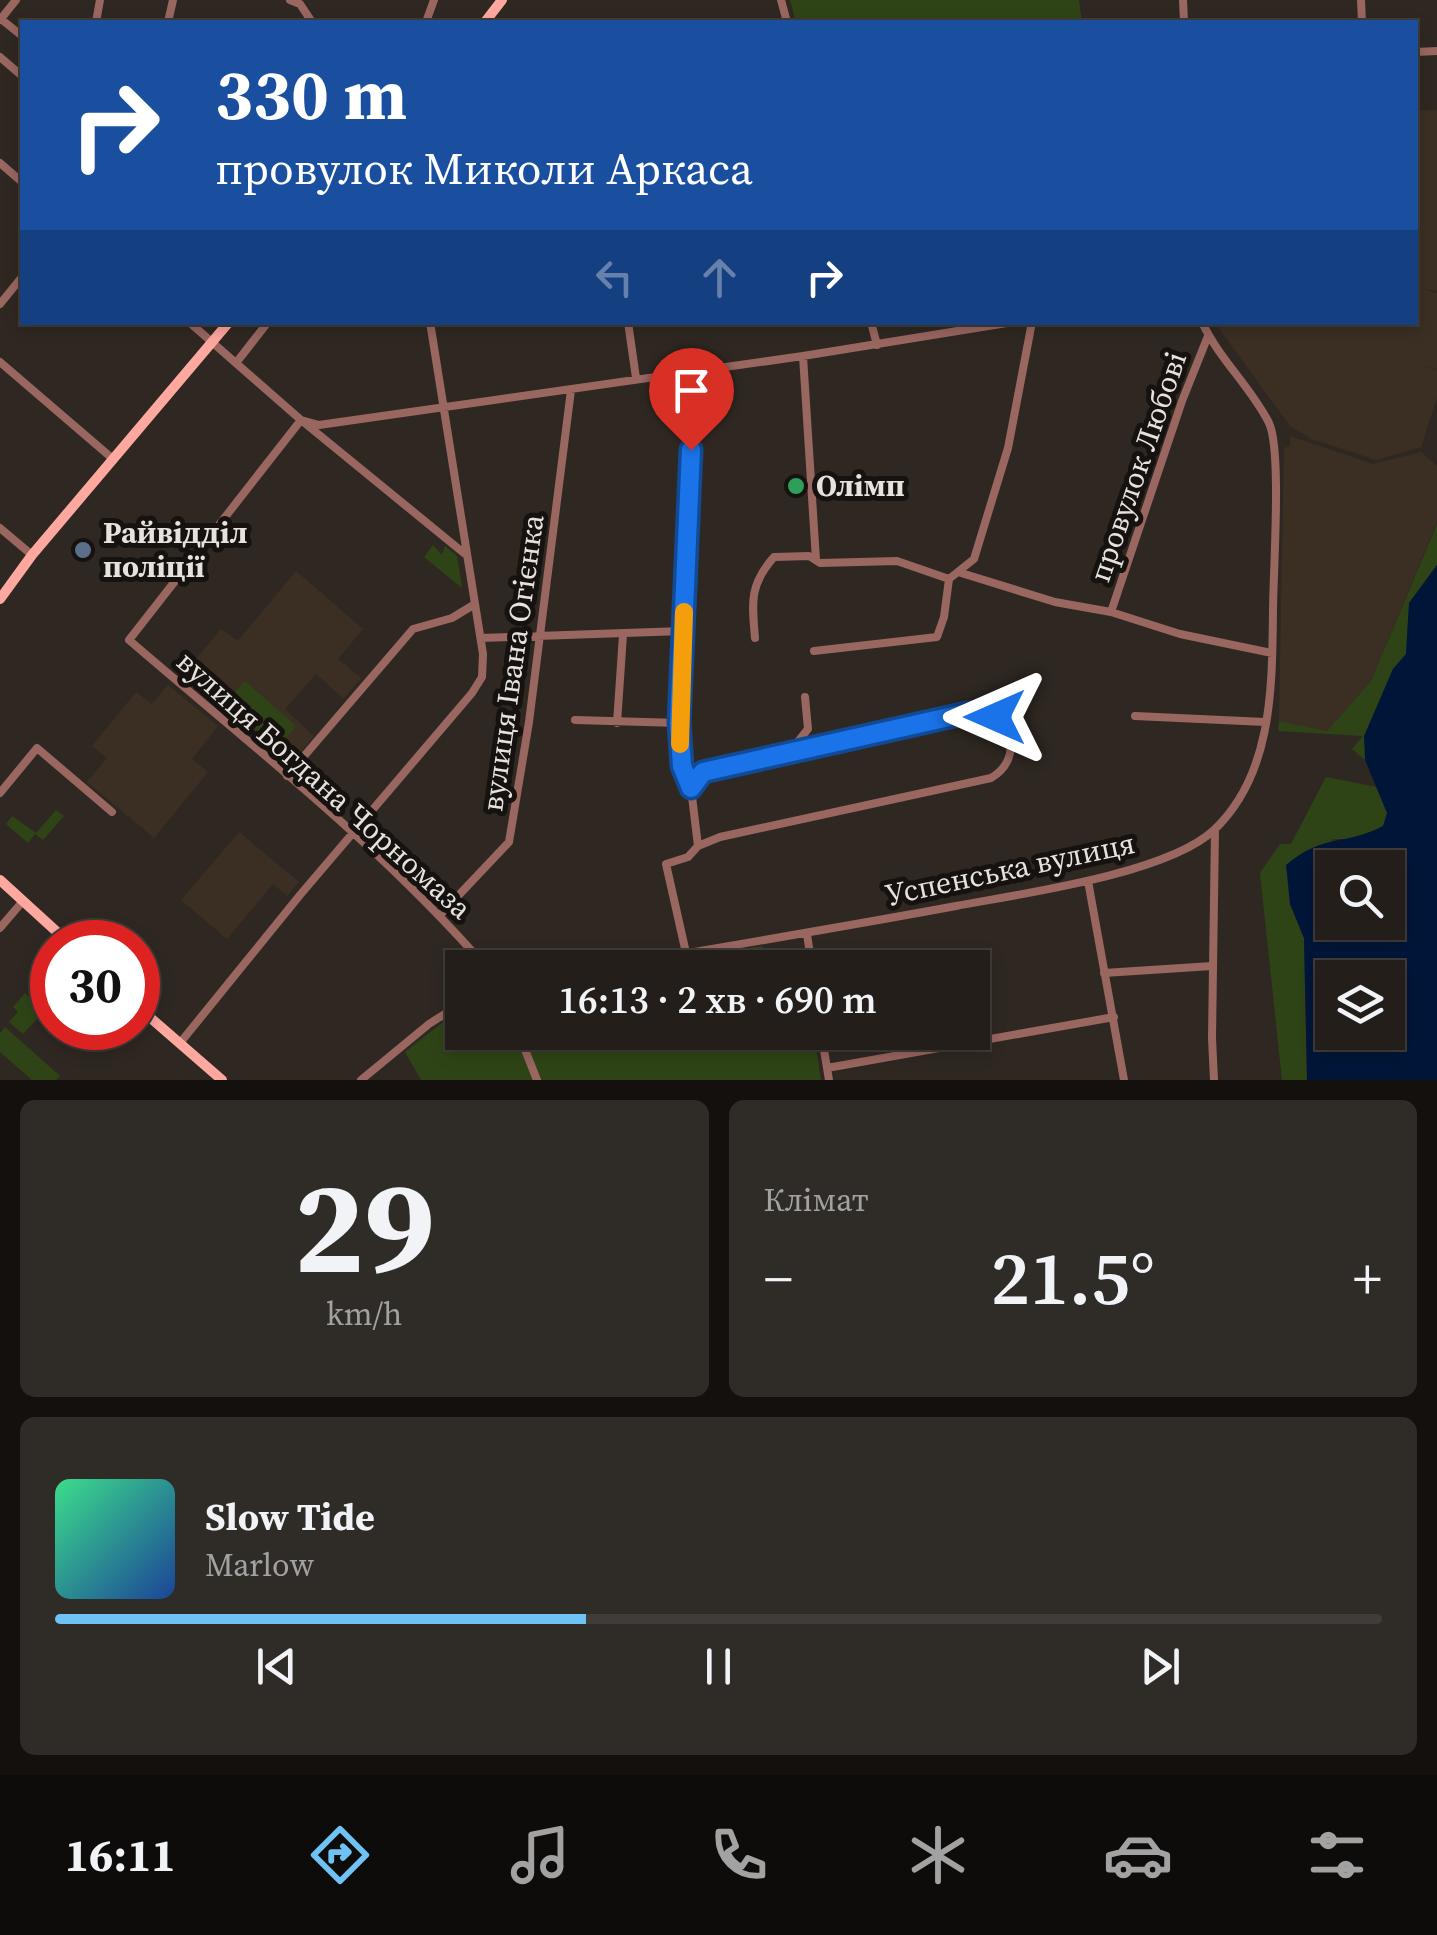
<!DOCTYPE html>
<html lang="uk">
<head>
<meta charset="utf-8">
<style>
	body { margin:0; font-family:"Source Serif 4",serif; background:#2f2b27; color:#f1f3f6; height:100vh; display:flex; flex-direction:column; font-size:38px; white-space:nowrap }
	* { box-sizing:border-box; margin:0 }
	p { font-size:32px; color:#a3a2a2 }
	.icon { flex:none; width:55px; height:55px; fill:none; stroke:currentColor; stroke-width:2; stroke-linecap:round; stroke-linejoin:round }
	.map { position:relative; height:1080px; overflow:hidden }
	.drawer { display:flex; flex-direction:column; gap:20px; padding:20px; background:#13100e; flex:1 }
	.drawer>* { flex:none }
	.top-card { position:absolute; left:20px; top:20px; width:1398px; height:305px; border-radius:0px; box-shadow:0 5px 15px #0003,0 0 0 2px #403c39; background:#1a4fa0; color:#fff; overflow:hidden }
	.tools { position:absolute; left:1315px; top:850px; display:grid; gap:20px }
	.tools a { display:grid; place-items:center; width:90px; height:90px; border-radius:0px; background:#231e1a; box-shadow:0 5px 15px #0003,0 0 0 2px #403c39; font-size:50px }
	.speed { position:absolute; left:30px; top:920px; display:flex; gap:20px; font-size:50px; font-weight:700; text-align:center }
	.speed>* { display:grid; place-content:center; width:130px; height:130px; border-radius:50%; background:#231e1a; box-shadow:0 5px 15px #0003,0 0 0 2px #403c39; line-height:1 }
	.speed .limit { border:15px solid #d22; background:#fff; color:#111 }
	.pin { position:absolute; display:grid; place-items:center; width:85px; height:85px; color:#fff; margin:-102px -42px; border-radius:50% 50% 50% 0; rotate:-45deg; box-shadow:0 0 10px #0007 }
	.pin .icon { rotate:45deg }
	.me { position:absolute; width:110px; margin:-55px; rotate:270deg; stroke-linejoin:round; filter:drop-shadow(0 0 8px #0008) }
	.turn { display:flex; align-items:center; gap:35px; height:210px; padding:0 30px; font-size:45px }
	.turn .icon { width:130px; height:130px; stroke-width:2.5 }
	.turn b { display:block; font-size:70px; line-height:85px }
	.lanes { display:flex; align-items:center; height:95px; padding:0 30px; background:#0003; justify-content:center; gap:50px; direction:ltr }
	.lanes .off { opacity:.35 }
	.big { font-size:75px; font-weight:600; line-height:1.1 }
	.drawer .widget { flex:1; display:flex; flex-direction:column; justify-content:center; gap:15px; min-width:0; padding:0 35px; border-radius:15px; background:#2f2b27 }
	.drawer .dial { align-items:center; gap:0 }
	.dial b { font-size:130px; line-height:1 }
	.song { display:flex; align-items:center; gap:30px }
	.cover { width:120px; height:120px; border-radius:15px; background:linear-gradient(135deg,hsl(150 70% 55%),hsl(220 70% 35%)) }
	.played { height:10px; border-radius:5px; background:linear-gradient(90deg,#6fc2f4 40%,#403c39 40%) }
	.keys { display:flex; justify-content:space-around; direction:ltr }
	.heat { display:flex; justify-content:space-between; align-items:center; font-size:55px; direction:ltr }
	.drawer .tiles { flex:1; display:grid; gap:20px; grid-template-columns:1fr 1fr }
	.widget:last-child { grid-column:span 2 }
	.trip { position:absolute; left:445px; top:950px; width:545px; height:100px; border-radius:0px; background:#231e1a; box-shadow:0 5px 15px #0003,0 0 0 2px #403c39; font-weight:600; line-height:100px; text-align:center }
	.tab-bar { display:flex; height:160px; justify-content:space-around; align-items:center; background:#0e0c0a; color:#a3a2a2 }
	.tab-bar .icon { width:70px; height:70px }
	.tab-bar .on { color:#6fc2f4 }
	.tab-bar b { font-size:45px; color:#f1f3f6 }
	.map>svg:first-child { display:block }
</style>
</head>
<body>
<div class="map">
<svg width="1437" height="1080" viewBox="0 0 1437 1080">
	<rect width="100%" height="100%" fill="#2f2822"/>
	<path fill="#3b2f24" d="M1437,110V291L1421,288L1437,293V369L1416,364L1437,370V398L1421,447L1376,460L1312,439L1290,426L1215,323L1415,322V111Z
		M1290,436L1373,464L1421,452L1437,466V522L1371,681L1327,731L1279,721L1284,448L1290,446Z
		M296,571L363,629L338,659L361,678L344,699L316,674L285,709L314,736L288,768L182,676L221,629L238,641Z
		M168,685L218,726L192,759L208,772L154,838L87,782L107,758L92,746L136,692L152,704Z
		M239,832L299,882L287,896L273,884L227,939L181,900Z"/>
	<path fill="#2f4416" d="M790,0H1079L1082,22H796Z
		M1437,524V565L1409,603L1406,654L1393,669L1365,735V760L1352,749L1363,736L1278,731L1279,721L1327,731L1371,681Z
		M433,545L442,555L445,546L457,556L462,588L424,557Z
		M245,681L296,726L277,749L225,703Z
		M1326,777L1376,787L1388,813L1383,826L1358,839H1333L1290,904L1304,938L1307,1080H1282L1260,873L1280,844H1291Z
		M56,810L64,816L43,840L35,834L28,843L6,824L12,816L36,833Z
		M762,946L766,967H632Z
		M38,990L52,1003L23,1034L9,1022L18,1012L13,1007L25,993L30,998Z
		M462,1007V1032H547L548,1037L567,1032L814,1033L821,1080H421L405,1052Z
		M5,1027L60,1076L56,1080H32L0,1052V1033Z"/>
	<path fill="#001639" fill-rule="evenodd" d="M1437,565V1080H1307L1304,938L1290,904L1286,865C1324,833 1345,846 1383,826L1387,813L1365,760L1364,736L1393,669L1406,654L1409,603ZM1332,868H1388V922H1332ZM1332,978H1388V1032H1332Z"/>
	<g fill="none" stroke-linecap="round" stroke-linejoin="round">
		<path stroke="#9a6660" stroke-width="8" d="M290,0L300,4L312,22
			M781,0L787,22
			M1183,0L1184,22
			M1361,0L1362,22
			M1,19L22,36
			M0,20L16,0
			M96,22L100,0
			M168,22L173,0
			M426,22L434,0
			M1415,52L1437,51
			M0,57L22,76
			M0,163L22,182
			M0,304L22,277
			M189,322L301,420L465,554
			M628,322L636,378
			M871,322L877,345
			M803,356L816,560
			M0,362L113,459
			M236,363L268,322
			M694,371L679,723L682,767L691,788L698,846
			M301,420L129,640C251,745 381,846 487,968
			M301,420L319,425L803,356L1013,322
			M0,528L32,555
			M958,572L1055,602L1111,612L1182,401L1208,336
			M1111,612L1180,634L1272,653
			M481,638L683,631
			M755,638C752,603 749,585 774,557L809,556L820,563L897,561L949,579L974,559L1008,448L1032,322
			M814,651L937,637L944,617L949,579
			M1135,716L1265,722
			M575,720L679,723
			M617,723L623,635
			M788,754L808,729L805,697
			M287,776L413,629L452,618L475,604
			M0,793L37,748L112,812
			M1088,881L1124,1080
			M439,916L509,842L529,722L571,390
			M0,928L23,901
			M807,934L812,968
			M686,953L666,864L688,857L698,846L720,837L991,778C1025,758 1012,714 974,712L703,772L691,788
			M599,968C718,948 837,928 956,906C1020,894 1167,874 1214,830C1273,774 1272,687 1273,611C1273,574 1282,450 1269,423C1251,387 1219,359 1202,322
			M1104,973L1212,966
			M518,1032L537,1080
			M821,1032L829,1080
			M180,1043L300,895L472,693L482,677L483,654L430,322
			M827,1068L1114,1017
			M361,1080L429,1024L462,1003
			M1214,1080L1212,1038L1215,830"/>
		<path stroke="#ffa89f" stroke-width="10" d="M485,22L502,0
			M0,599L32,555L229,322
			M0,880L68,942
			M138,1007L222,1080"/>
	</g>
	<g fill="none" stroke-linecap="round" stroke-linejoin="round">
		<g stroke="#114b97" stroke-width="25">
			<path id="route" d="M691,450L679,723L682,766L691,788L703,772L967,713L981,712L995,717"/>
		</g>
		<use href="#route" stroke="#1a73e8" stroke-width="18"/>
		<path stroke="#f59e0b" stroke-width="18" d="M680,744L684,612"/>
	</g>
	<circle fill="#2e9e5b" stroke="#15120f" stroke-width="4" cx="796" cy="486" r="10"/>
	<circle fill="#5c6f8a" stroke="#15120f" stroke-width="4" cx="83" cy="550" r="10"/>
	<g text-anchor="middle" stroke-width="10" stroke-linejoin="round" paint-order="stroke">
		<g font-size="30" fill="#e7e2dd" stroke="#15120f">
			<text transform="translate(1138 467) rotate(-71)" y="10">провулок Любові</text>
			<text transform="translate(513 663) rotate(-82)" y="10">вулиця Івана Огієнка</text>
			<text transform="translate(324 785) rotate(42)" y="10">вулиця Богдана Чорномаза</text>
			<text transform="translate(1010 869) rotate(-12)" y="10">Успенська вулиця</text>
		</g>
		<g font-size="30" font-weight="bold" fill="#e7e2dd" stroke="#15120f" text-anchor="start">
			<text x="816" y="496">Олімп</text>
			<text x="103" y="543">Райвідділ<tspan x="103" dy="34">поліції</tspan></text>
		</g>
	</g>
</svg>
<div class="tools">
<a><svg class="icon" aria-label="search" viewBox="0 0 24 24"><circle cx="10" cy="10" r="6"/><path d="M15 15l6 6"/></svg></a>
<a><svg class="icon" aria-label="layers" viewBox="0 0 24 24"><path d="M12 4l9 5-9 5-9-5zM3 14l9 5 9-5"/></svg></a>
</div>
<div class="speed"><div class="limit">30</div></div>
<div class="pin" style="left:691px;top:450px;background:#d93025"><svg class="icon" aria-label="arrive" viewBox="0 0 24 24"><path d="M6 21V4h12l-3 4 3 4H6"/></svg></div>
<svg class="me" style="left:995px;top:717px" viewBox="-20 -20 40 40"><path d="M0-17L14 15 0 8-14 15z" fill="#1a73e8" stroke="#fff" stroke-width="4"/></svg>
<div class="trip">16:13 · 2 хв · 690 m</div>
<div class="top-card">
<div class="turn"><svg class="icon" aria-label="right" viewBox="0 0 24 24"><path d="M7 20v-9h11M14 6l5 5-5 5"/></svg><div><b>330 m</b>провулок Миколи Аркаса</div></div>
<div class="lanes"><svg class="icon off" aria-label="left" viewBox="0 0 24 24"><path d="M17 20v-9H6M10 6l-5 5 5 5"/></svg><svg class="icon off" aria-label="ahead" viewBox="0 0 24 24"><path d="M12 20V5M6 11l6-6 6 6"/></svg><svg class="icon" aria-label="right" viewBox="0 0 24 24"><path d="M7 20v-9h11M14 6l5 5-5 5"/></svg></div>
</div>
</div>
<section class="drawer">
<div class="tiles">
<div class="widget dial"><b>29</b><p>km/h</p></div>
<div class="widget"><p>Клімат</p>
<div class="heat"><a>−</a><b class="big">21.5°</b><a>+</a></div>
</div>
<div class="widget">
<div class="song"><i class="cover"></i><div><b>Slow Tide</b><p>Marlow</p></div></div>
<div class="played"></div>
<div class="keys"><svg class="icon" aria-label="previous" viewBox="0 0 24 24"><path d="M18 5L8 12l10 7zM5 5v14"/></svg><svg class="icon" aria-label="pause" viewBox="0 0 24 24"><path d="M8 5v14M16 5v14"/></svg><svg class="icon" aria-label="next" viewBox="0 0 24 24"><path d="M6 5l10 7-10 7zM19 5v14"/></svg></div>
</div>
</div>
</section>
<nav class="tab-bar">
<b>16:11</b>
<svg class="icon on" aria-label="directions" viewBox="0 0 24 24"><path d="M12 3l9 9-9 9-9-9zM9 14v-3h6M13 9l2 2-2 2"/></svg>
<svg class="icon" aria-label="music" viewBox="0 0 24 24"><path d="M9 18V5l10-2v13"/><circle cx="6" cy="18" r="3"/><circle cx="16" cy="16" r="3"/></svg>
<svg class="icon" aria-label="phone" viewBox="0 0 24 24"><path d="M5 4h4l2 5-3 2q2 4 5 5l2-3 5 2v4C11 20 4 13 5 4z"/></svg>
<svg class="icon" aria-label="climate" viewBox="0 0 24 24"><path d="M12 3v18M4 7l16 10M4 17L20 7"/></svg>
<svg class="icon" aria-label="car" viewBox="0 0 24 24"><path d="M5 17H2v-5l4-1 3-4h7l3 4 3 1v5h-3M9 17h6M6 11h13"/><circle cx="7" cy="17" r="2"/><circle cx="17" cy="17" r="2"/></svg>
<svg class="icon" aria-label="filters" viewBox="0 0 24 24"><path d="M4 7h16M4 17h16"/><circle cx="9" cy="7" r="2"/><circle cx="15" cy="17" r="2"/></svg>
</nav>
</body>
</html>
